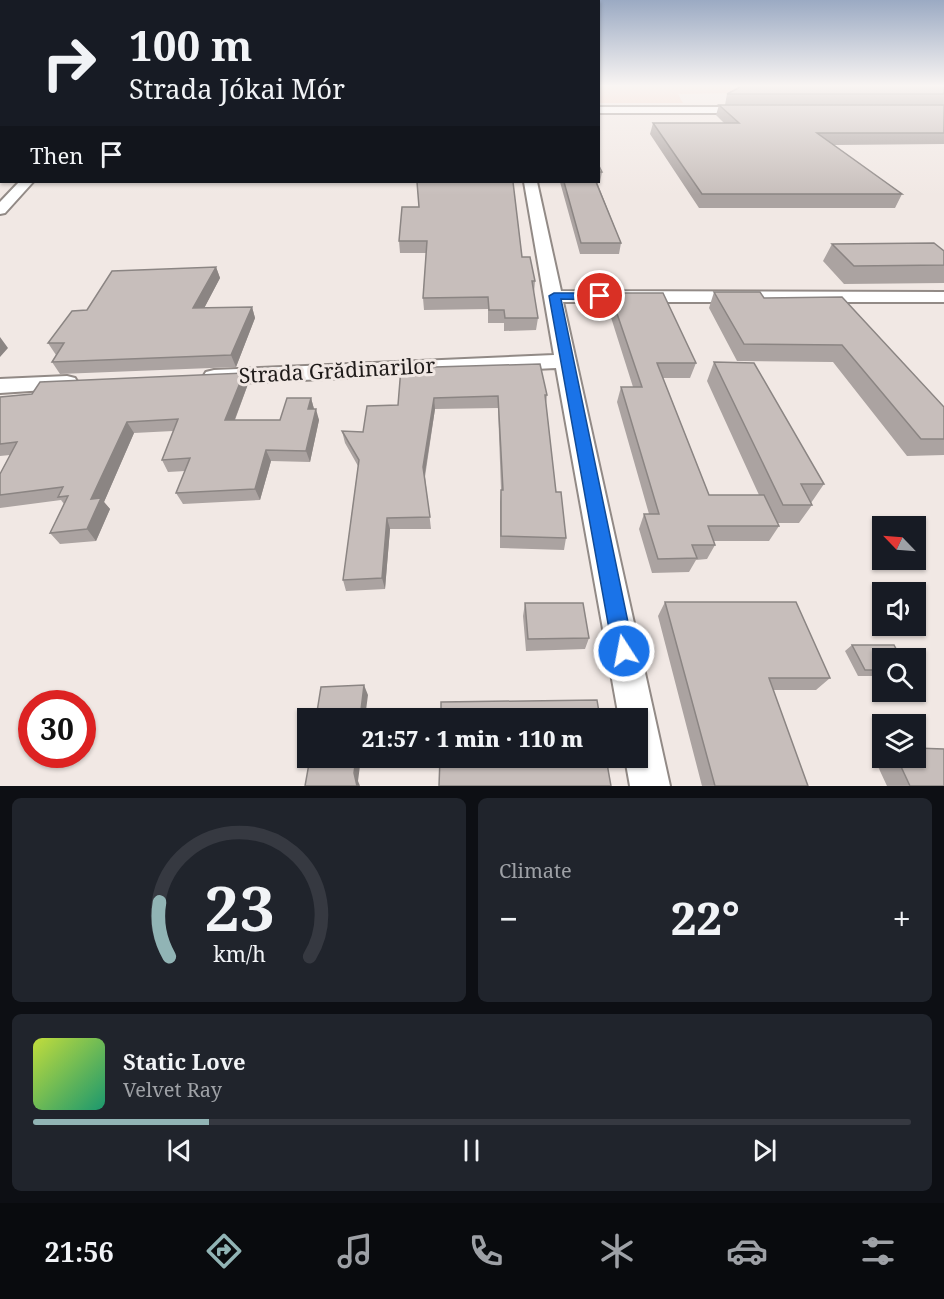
<!DOCTYPE html>
<html lang="en">
<head>
<meta charset="utf-8">
<style>
	body { margin:0; font-family:"Noto Serif",serif; background:#20242c; color:#f1f3f6; height:100vh; display:flex; flex-direction:column; font-size:22px; white-space:nowrap }
	* { box-sizing:border-box; margin:0 }
	p { font-size:20px; color:#9ea1a6 }
	.icon { flex:none; width:33px; height:33px; fill:none; stroke:currentColor; stroke-width:2; stroke-linecap:round; stroke-linejoin:round }
	.map { position:relative; height:786px; overflow:hidden }
	.side { display:flex; flex-direction:column; gap:12px; padding:12px; background:#0d0f14; flex:1 }
	.side>* { flex:none }
	.guide { position:absolute; left:0px; top:0px; width:600px; height:183px; box-shadow:0 2px 4px #0004; background:#171b24; color:#f1f3f6; overflow:hidden }
	.needle { width:39px; rotate:295deg }
	.buttons { position:absolute; left:872px; top:516px; display:grid; gap:12px }
	.buttons a { display:grid; place-items:center; width:54px; height:54px; border-radius:0px; background:#171b24; box-shadow:0 2px 4px #0004; font-size:30px }
	.speed { position:absolute; left:18px; top:690px; display:flex; gap:12px; font-size:30px; font-weight:700; text-align:center }
	.speed>* { display:grid; place-content:center; width:78px; height:78px; border-radius:50%; background:#171b24; box-shadow:0 2px 4px #0004; line-height:1 }
	.speed .limit { border:9px solid #d22; background:#fff; color:#111 }
	.pin { position:absolute; display:grid; place-items:center; width:51px; height:51px; color:#fff; margin:-26px; border:3px solid #fff; border-radius:50%; box-shadow:0 2px 6px #0007 }
	.me { position:absolute; width:66px; margin:-33px; rotate:349deg; stroke-linejoin:round; filter:drop-shadow(0 0 4px #0008) }
	.turn { display:flex; align-items:center; gap:21px; height:126px; padding:0 30px; font-size:27px }
	.turn .icon { width:78px; height:78px; stroke-width:2.5 }
	.turn b { display:block; font-size:42px; line-height:51px }
	.then { display:flex; align-items:center; height:57px; padding:0 30px; background:#0003; gap:12px; font-size:22px }
	.big { font-size:45px; font-weight:800; line-height:1.1 }
	.side .tile { flex:1; display:flex; flex-direction:column; justify-content:center; gap:9px; min-width:0; padding:0 21px; border-radius:9px; background:#20242c }
	.side .dial { align-items:center; gap:0 }
	.dial svg { height:156px; overflow:visible; fill:none; stroke:#363941; stroke-width:7; stroke-linecap:round; text-anchor:middle }
	.dial text { fill:#f1f3f6; stroke:none }
	.song { display:flex; align-items:center; gap:18px }
	.cover { width:72px; height:72px; border-radius:9px; background:linear-gradient(135deg,hsl(70 70% 55%),hsl(160 70% 35%)) }
	.played { height:6px; border-radius:3px; background:linear-gradient(90deg,#91b4b5 20%,#363941 20%) }
	.keys { display:flex; justify-content:space-around; direction:ltr }
	.heat { display:flex; justify-content:space-between; align-items:center; font-size:33px; direction:ltr }
	.side .tiles { flex:1; display:grid; gap:12px; grid-template-columns:1fr 1fr }
	.tile:last-child { grid-column:span 2 }
	.trip { position:absolute; left:297px; top:708px; width:351px; height:60px; border-radius:0px; background:#171b24; box-shadow:0 2px 4px #0004; font-weight:800; line-height:60px; text-align:center }
	.tab-bar { display:flex; height:96px; justify-content:space-around; align-items:center; background:#090b0e; color:#9ea1a6 }
	.tab-bar .icon { width:42px; height:42px }
	.tab-bar .on { color:#91b4b5 }
	.tab-bar b { font-size:27px; color:#f1f3f6 }
	.map>svg:first-child { display:block }
</style>
</head>
<body>
<div class="map">
<svg width="944" height="786" viewBox="0 0 944 786">
	<rect width="100%" height="100%" fill="#f1e8e4"/>
	<path fill="#f5d2c5" d="M598,85H727L737,93L678,94L683,103H599Z"/>
	<g fill="none" stroke-linecap="round" stroke-linejoin="round">
		<g stroke="#928a86" stroke-width="4">
			<path id="minor" d="M598,107H748L753,110L748,113H598Z
				M19,182H33L5,213L0,214V202Z
				M524,182H537L561,291L944,292V302H563L670,786H630L625,758H638V718H619L556,368L214,384L206,382L203,377L206,372L214,370L554,355Z
				M67,376L75,378L78,383L75,388L0,393V379Z"/>
		</g>
		<use href="#minor" fill="#fff" fill-rule="evenodd"/>
	</g>
	<path fill="#aba3a1" d="M944,85V144L833,145L902,194L895,208H699L650,134L653,123H724L716,115L719,105H725L727,94Z
		M598,164L602,172L600,182H597L621,243L619,254H580L560,182H550H598Z
		M417,182H523H513L522,257L535,281L534,293L538,318L536,330L504,331V323H488V309L424,310L423,298L426,253H400L399,241L419,207Z
		M832,244L944,251V283L844,284L823,261Z
		M216,267L220,278L204,308L252,307L255,318L236,367L60,374L52,362L56,355L48,343L87,310Z
		M714,292L764,298L944,407V455L907,456L833,362L737,361L709,308Z
		M610,293L696,363L690,378H663L709,495H759L707,381L714,362L824,484L811,503L812,505L799,523H777L779,526L769,541H714L715,545L707,559L696,560L689,572L652,573L639,529L644,514H649L617,402L621,387H633L608,308Z
		M401,368L547,395L546,403L556,492L566,538L564,550L500,548V502L501,490L498,408L435,409L425,477L431,529H390L385,589L346,591L343,580L358,466L345,443L342,431L363,432L398,405Z
		M244,373L248,384L235,420H280L311,398L314,409L319,420L310,462L271,461L260,500L183,504L176,493L185,471L168,472L162,460L173,431L134,433L104,502L110,509L96,541L60,544L50,533L64,504L61,500L0,508V474L10,455L0,456V397L32,394Z
		M665,602L830,678L816,690H773L808,786H702L658,616Z
		M525,603L589,638L585,649L526,651L523,616Z
		M852,645L882,658V676H858L845,651Z
		M882,753V758H915L944,786H887L874,758Z"/>
	<path fill="#8b8583" d="M2,163V178L0,179V164Z
		M216,267L220,278L198,320L193,308Z
		M252,307L255,318L236,367L231,355Z
		M0,337L8,348L0,357Z
		M244,373L248,384L230,432L225,420Z
		M311,398L314,409H308Z
		M434,398L435,409L424,479L423,467Z
		M316,409L319,420L310,462L306,451Z
		M127,422L134,433L104,502L110,509L96,541L87,529L91,499Z
		M266,450L271,461L260,500L255,489Z
		M387,518L390,529L385,589L382,578Z
		M364,685L368,695L365,718H360Z
		M356,758H361L358,781L360,786H357L354,773Z"/>
	<path fill="#c7bebb" stroke="#8b8583" stroke-width="1.5" d="M0,85H2V113H0Z
		M744,85H944V94H727Z
		M719,105H944V133H817L902,194H702L653,123H739Z
		M0,153H2V163L0,164Z
		M598,164L602,172H598Z
		M417,182H513L522,257H530L535,281H532L538,318H505L504,310H489L488,297L423,298L427,241H399L402,207H419Z
		M564,182H596L621,243H581Z
		M934,243L944,251V265L854,266L832,244Z
		M216,267L193,308L252,307L231,355L52,362L64,343H48L72,311L87,310L112,271Z
		M714,292H760L764,298L842,297L944,407V439H921L842,345L744,344Z
		M610,293H663L696,363H657L709,495H764L779,526H708L715,545H692L697,558L658,559L644,514H659L621,387H642Z
		M714,362L754,363L824,484H801L812,505H783Z
		M540,364L547,395H545L556,492H561L566,538L501,536V490H503L498,396L434,398L423,467L430,517L387,518L382,578L343,580L359,460L342,431L363,432L367,406L398,405L401,368Z
		M244,373L225,420H280L287,398H311L308,409H316L306,451L266,450L255,489L176,493L190,458L162,460L178,419L127,422L91,499L101,498L87,529L50,533L68,496L58,497L63,487L0,495V474L17,442L0,444V397L32,394L40,382Z
		M665,602H796L830,678H769L808,786H715Z
		M525,603H583L589,638L528,639Z
		M852,645H894L901,658H882V670H865Z
		M364,685L360,718H316L321,687Z
		M597,700L600,718H441V702Z
		M915,748L944,749V786H910L897,758H915Z
		M310,758H356L354,773L357,786H305Z
		M440,758H606L611,786H439Z"/>
	<linearGradient id="sky" x2="0" y2="1"><stop stop-color="#9baac3"/><stop offset="0.44" stop-color="#f9f5f3"/><stop offset="1" stop-color="#f9f5f3" stop-opacity="0"/></linearGradient>
	<rect width="944" height="195" fill="url(#sky)"/>
	<path fill="#1a73e8" stroke="#114b97" stroke-width="1.5" d="M554,293H600L606,296L600,300L561,299L634,651L631,659L624,662L616,659L613,651L549,296Z"/>
	<g text-anchor="middle" stroke-width="6" stroke-linejoin="round" paint-order="stroke">
		<g font-size="21" fill="#1e1a19" stroke="#f1e8e4">
			<text transform="translate(337 371) rotate(-3)" y="7">Strada Grădinarilor</text>
		</g>
	</g>
</svg>
<div class="buttons">
<a><svg class="needle" viewBox="-14 -14 28 28"><path d="M0-13l5 13h-10z" fill="#e53935"/><path d="M0 13l5-13h-10z" fill="#9ea1a6"/></svg></a>
<a><svg class="icon" aria-label="sound" viewBox="0 0 24 24"><path d="M4 9h4l5-4v14l-5-4H4zM17 9q2 3 0 6"/></svg></a>
<a><svg class="icon" aria-label="search" viewBox="0 0 24 24"><circle cx="10" cy="10" r="6"/><path d="M15 15l6 6"/></svg></a>
<a><svg class="icon" aria-label="layers" viewBox="0 0 24 24"><path d="M12 4l9 5-9 5-9-5zM3 14l9 5 9-5"/></svg></a>
</div>
<div class="speed"><div class="limit">30</div></div>
<div class="pin" style="left:600px;top:296px;background:#d93025"><svg class="icon" aria-label="arrive" viewBox="0 0 24 24"><path d="M6 21V4h12l-3 4 3 4H6"/></svg></div>
<svg class="me" style="left:624px;top:651px" viewBox="-20 -20 40 40"><circle r="17" fill="#1a73e8" stroke="#fff" stroke-width="3"/><path d="M0-11L8 9 0 5-8 9z" fill="#fff"/></svg>
<div class="trip">21:57 · 1 min · 110 m</div>
<div class="guide">
<div class="turn"><svg class="icon" aria-label="right" viewBox="0 0 24 24"><path d="M7 20v-9h11M14 6l5 5-5 5"/></svg><div><b>100 m</b>Strada Jókai Mór</div></div>
<div class="then">Then<svg class="icon" aria-label="arrive" viewBox="0 0 24 24"><path d="M6 21V4h12l-3 4 3 4H6"/></svg></div>
</div>
</div>
<section class="side">
<div class="tiles">
<div class="tile dial"><svg viewBox="0 0 100 80">
<path d="M14 69A42 42 0 1 1 86 69"/>
<path d="M14 69A42 42 0 0 1 9 41" stroke="#91b4b5"/>
<text x="50" y="56" font-size="32" font-weight="700">23</text>
<text x="50" y="72" font-size="11">km/h</text>
</svg></div>
<div class="tile"><p>Climate</p>
<div class="heat"><a>−</a><b class="big">22°</b><a>+</a></div>
</div>
<div class="tile">
<div class="song"><i class="cover"></i><div><b>Static Love</b><p>Velvet Ray</p></div></div>
<div class="played"></div>
<div class="keys"><svg class="icon" aria-label="previous" viewBox="0 0 24 24"><path d="M18 5L8 12l10 7zM5 5v14"/></svg><svg class="icon" aria-label="pause" viewBox="0 0 24 24"><path d="M8 5v14M16 5v14"/></svg><svg class="icon" aria-label="next" viewBox="0 0 24 24"><path d="M6 5l10 7-10 7zM19 5v14"/></svg></div>
</div>
</div>
</section>
<nav class="tab-bar">
<b>21:56</b>
<svg class="icon on" aria-label="directions" viewBox="0 0 24 24"><path d="M12 3l9 9-9 9-9-9zM9 14v-3h6M13 9l2 2-2 2"/></svg>
<svg class="icon" aria-label="music" viewBox="0 0 24 24"><path d="M9 18V5l10-2v13"/><circle cx="6" cy="18" r="3"/><circle cx="16" cy="16" r="3"/></svg>
<svg class="icon" aria-label="phone" viewBox="0 0 24 24"><path d="M5 4h4l2 5-3 2q2 4 5 5l2-3 5 2v4C11 20 4 13 5 4z"/></svg>
<svg class="icon" aria-label="climate" viewBox="0 0 24 24"><path d="M12 3v18M4 7l16 10M4 17L20 7"/></svg>
<svg class="icon" aria-label="car" viewBox="0 0 24 24"><path d="M5 17H2v-5l4-1 3-4h7l3 4 3 1v5h-3M9 17h6M6 11h13"/><circle cx="7" cy="17" r="2"/><circle cx="17" cy="17" r="2"/></svg>
<svg class="icon" aria-label="filters" viewBox="0 0 24 24"><path d="M4 7h16M4 17h16"/><circle cx="9" cy="7" r="2"/><circle cx="15" cy="17" r="2"/></svg>
</nav>
</body>
</html>
